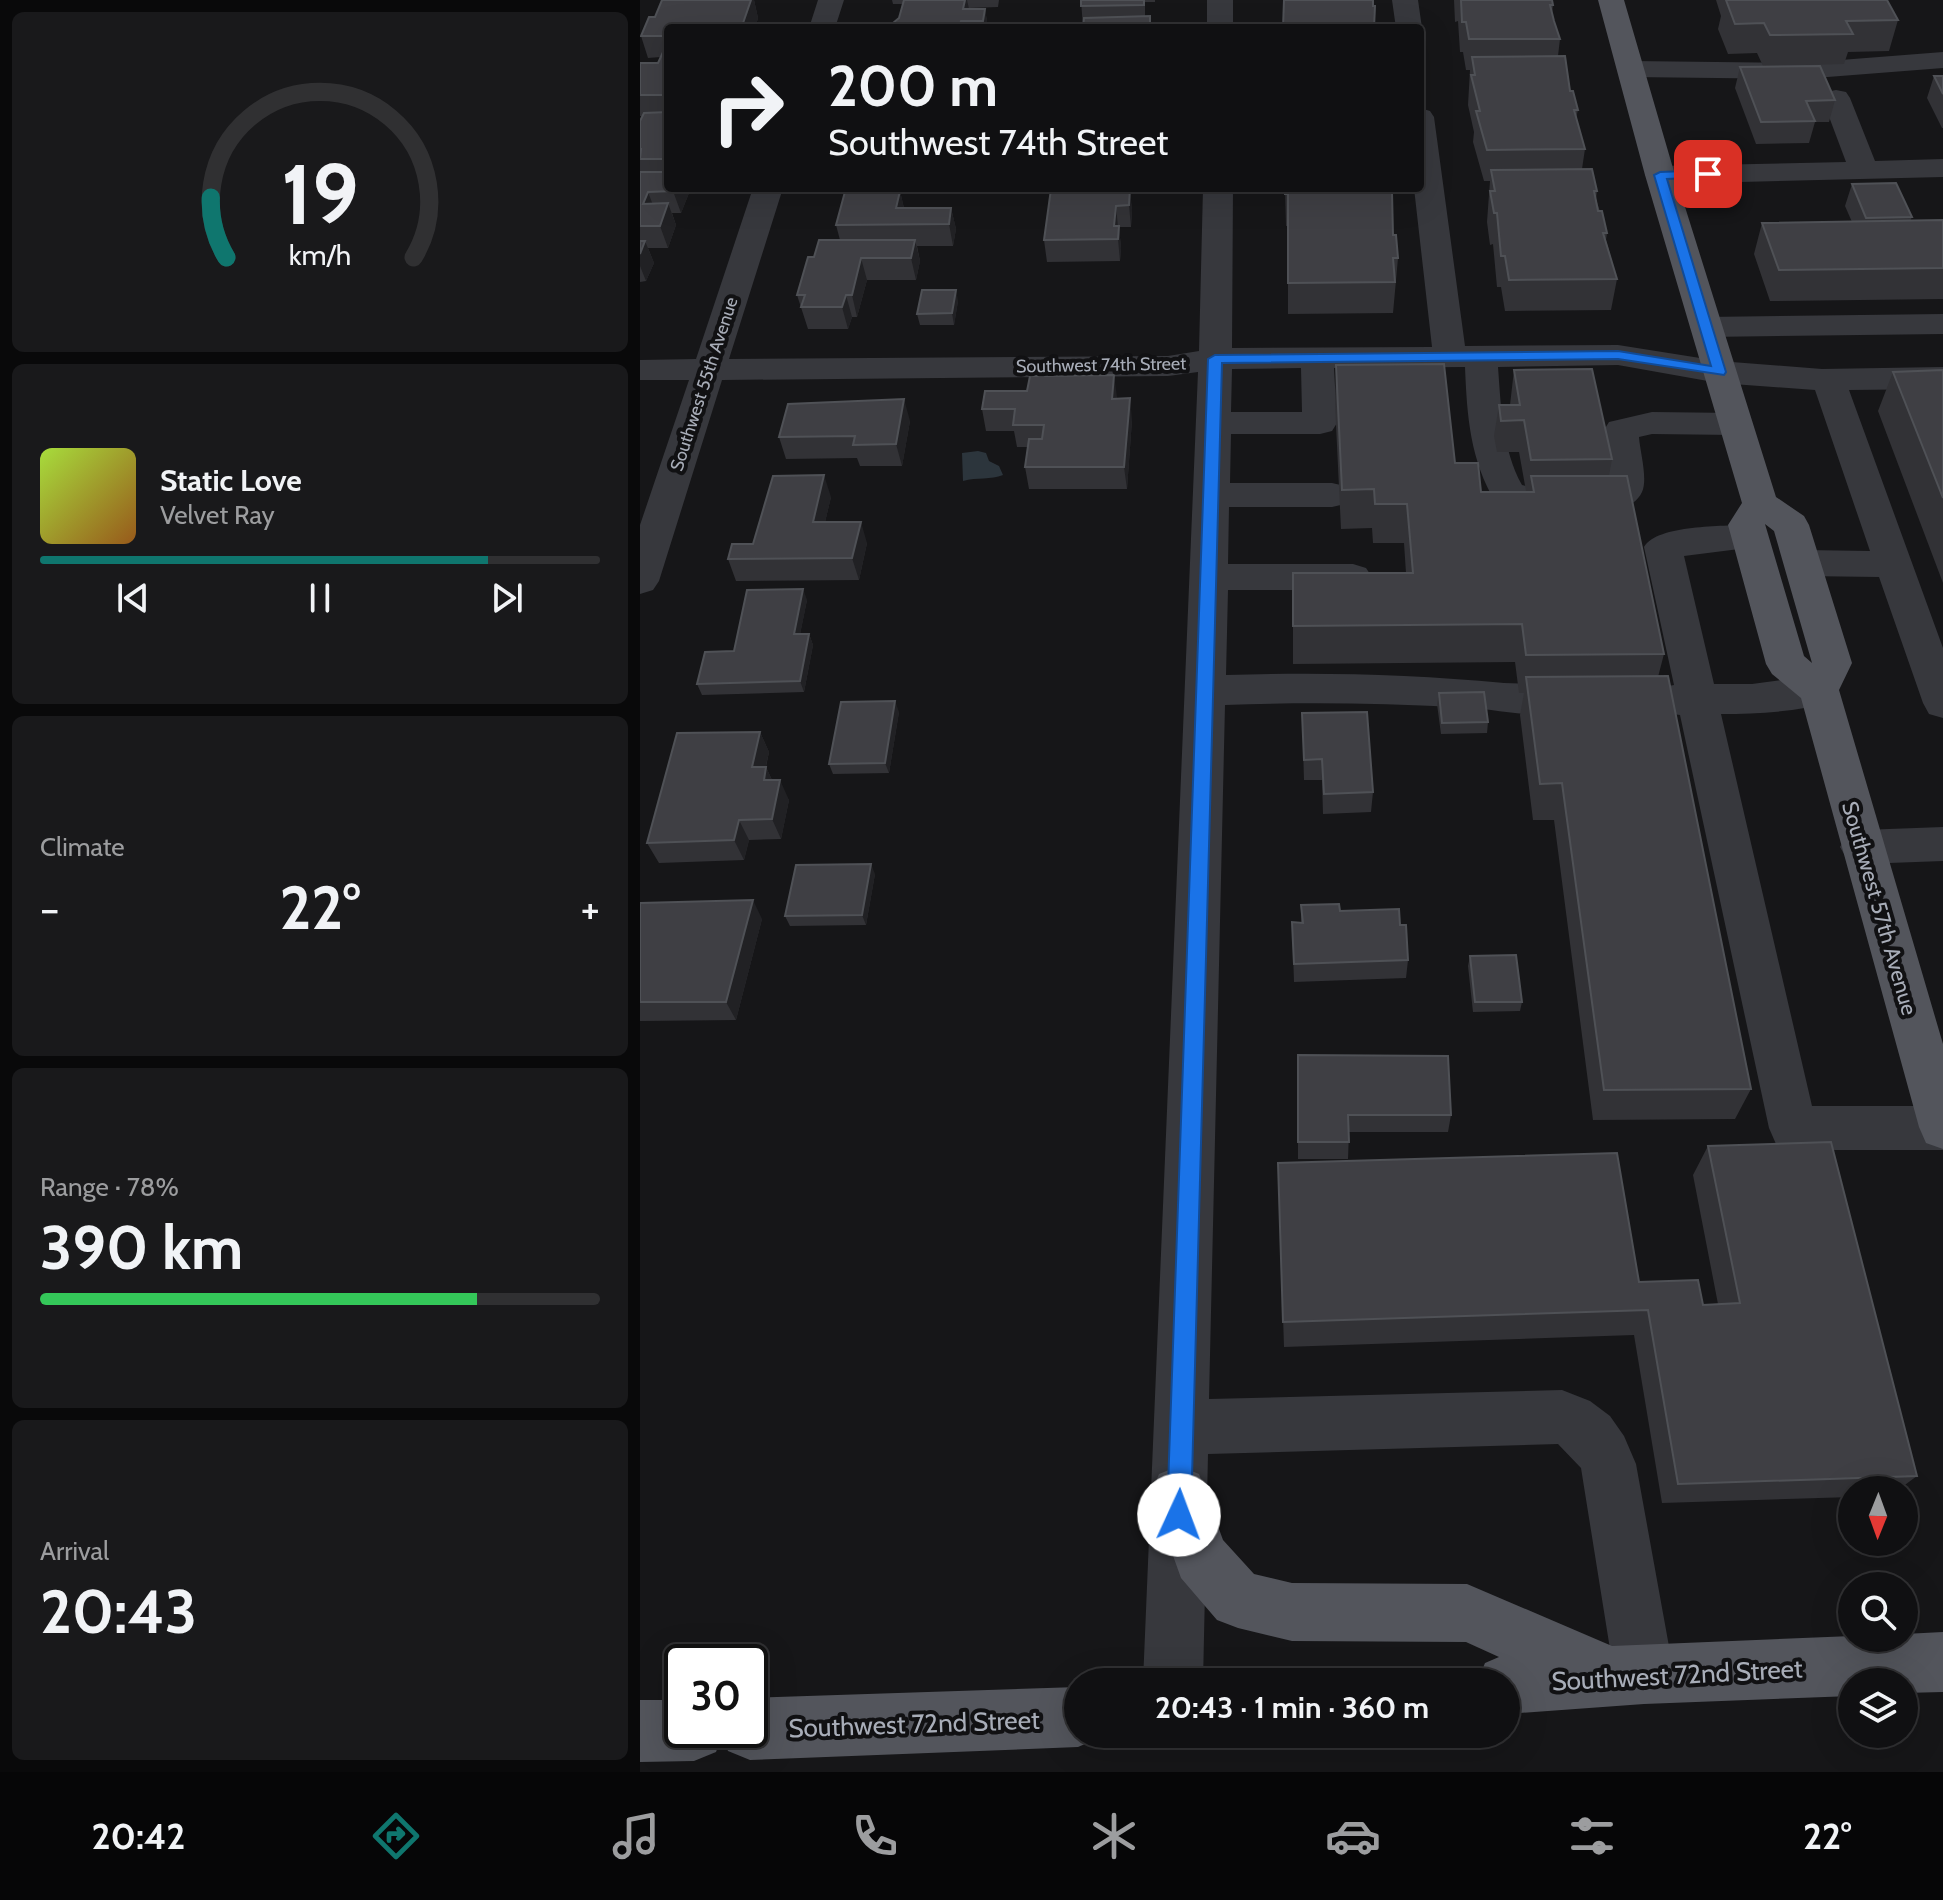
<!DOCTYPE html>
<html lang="en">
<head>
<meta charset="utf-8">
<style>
	body { margin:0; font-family:Cabin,sans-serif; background:#19191b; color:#f1f3f6; height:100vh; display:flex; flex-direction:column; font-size:30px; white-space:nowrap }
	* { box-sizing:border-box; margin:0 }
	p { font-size:26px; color:#9c9d9f }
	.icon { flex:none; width:44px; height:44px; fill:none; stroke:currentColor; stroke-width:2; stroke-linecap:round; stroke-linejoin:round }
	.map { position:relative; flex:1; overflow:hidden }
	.panel { display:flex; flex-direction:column; gap:12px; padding:12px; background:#09090a; width:640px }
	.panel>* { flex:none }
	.banner { position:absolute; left:24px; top:24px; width:760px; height:168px; border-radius:8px; box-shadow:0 8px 32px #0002,0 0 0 2px #303032; background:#101012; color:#f1f3f6; overflow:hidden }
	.needle { width:52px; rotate:181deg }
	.buttons { position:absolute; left:1198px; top:1476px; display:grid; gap:16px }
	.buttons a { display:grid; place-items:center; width:80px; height:80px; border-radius:50%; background:#101012; box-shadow:0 8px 32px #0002,0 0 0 2px #303032; font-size:40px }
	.speed { position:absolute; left:24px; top:1644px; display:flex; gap:16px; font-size:40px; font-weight:700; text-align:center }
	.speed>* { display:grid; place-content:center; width:104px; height:104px; border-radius:50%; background:#101012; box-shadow:0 8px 32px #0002,0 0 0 2px #303032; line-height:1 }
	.speed .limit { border:4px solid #111; border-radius:12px; background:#fff; color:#111 }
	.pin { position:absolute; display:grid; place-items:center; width:68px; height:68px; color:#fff; margin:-34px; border-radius:16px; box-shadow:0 4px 12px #0006 }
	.me { position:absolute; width:88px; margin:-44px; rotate:2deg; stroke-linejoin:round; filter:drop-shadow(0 0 6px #0008) }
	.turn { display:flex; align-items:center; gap:28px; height:168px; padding:0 32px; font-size:36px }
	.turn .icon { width:104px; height:104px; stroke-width:2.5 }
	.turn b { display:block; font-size:56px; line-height:68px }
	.big { font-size:60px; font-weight:700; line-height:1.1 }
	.panel .tile { flex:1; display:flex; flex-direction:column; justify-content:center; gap:12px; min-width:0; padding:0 28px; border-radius:12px; background:#19191b }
	.panel .dial { align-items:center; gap:0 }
	.dial svg { height:208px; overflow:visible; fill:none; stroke:#303032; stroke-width:7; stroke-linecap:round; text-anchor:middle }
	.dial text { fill:#f1f3f6; stroke:none }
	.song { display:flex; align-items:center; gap:24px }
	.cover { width:96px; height:96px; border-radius:12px; background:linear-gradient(135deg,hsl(80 70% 55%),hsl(30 70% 35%)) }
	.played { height:8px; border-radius:4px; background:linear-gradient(90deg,#0f766e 80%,#303032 80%) }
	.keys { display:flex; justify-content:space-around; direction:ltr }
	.heat { display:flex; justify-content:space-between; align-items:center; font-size:44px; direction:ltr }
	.charge { height:12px; border-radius:6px; background:linear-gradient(90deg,#34c759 78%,#303032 0) }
	.trip { position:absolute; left:424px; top:1668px; width:456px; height:80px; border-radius:40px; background:#101012; box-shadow:0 8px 32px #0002,0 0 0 2px #303032; font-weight:700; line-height:80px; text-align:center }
	.dock { display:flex; height:128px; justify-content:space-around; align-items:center; background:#060607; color:#9c9d9f }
	.dock .icon { width:56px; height:56px }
	.dock .current { color:#0f766e }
	.dock b { font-size:36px; color:#f1f3f6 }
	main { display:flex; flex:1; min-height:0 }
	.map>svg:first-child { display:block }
</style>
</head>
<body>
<main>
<section class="panel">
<div class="tile dial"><svg viewBox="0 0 100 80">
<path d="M14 69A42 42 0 1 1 86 69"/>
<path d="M14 69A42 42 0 0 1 8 46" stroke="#0f766e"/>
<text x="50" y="56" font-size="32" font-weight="700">19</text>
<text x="50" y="72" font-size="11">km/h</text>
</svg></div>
<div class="tile">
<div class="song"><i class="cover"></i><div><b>Static Love</b><p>Velvet Ray</p></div></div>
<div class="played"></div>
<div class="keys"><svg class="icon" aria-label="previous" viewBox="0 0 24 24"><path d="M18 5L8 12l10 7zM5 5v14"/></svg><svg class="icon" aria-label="pause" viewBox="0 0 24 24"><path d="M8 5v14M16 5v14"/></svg><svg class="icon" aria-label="next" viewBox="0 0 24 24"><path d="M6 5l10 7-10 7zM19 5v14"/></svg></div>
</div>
<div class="tile"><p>Climate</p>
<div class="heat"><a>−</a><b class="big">22°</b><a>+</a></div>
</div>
<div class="tile"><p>Range · 78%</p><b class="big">390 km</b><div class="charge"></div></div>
<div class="tile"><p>Arrival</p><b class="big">20:43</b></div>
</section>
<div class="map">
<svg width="1303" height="1772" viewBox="0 0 1303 1772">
	<rect width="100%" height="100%" fill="#161618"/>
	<path fill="#2c353c" d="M338,451L346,453L349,461L359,466L363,475C351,480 337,477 323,481L322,453Z"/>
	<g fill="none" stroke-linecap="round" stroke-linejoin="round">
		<path fill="#37383d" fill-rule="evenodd" d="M178,0H204L195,28H169Z
			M567,0H593V28H567Z
			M752,0H778L782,28L780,31V28H756Z
			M1303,52V68L1162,79L991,77L981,75L977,69L981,63L991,61L1162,63Z
			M1196,90L1206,92L1210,98L1235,161L1303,159V177L1020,184L1010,181L1005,175L1010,169L1020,166L1206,162L1182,98L1186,92Z
			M780,108L790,111L794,117L825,346L978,345L1079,361L1182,369L1303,367V389L1209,390L1303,648V718L1289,714L1283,703L1239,577L1163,576L1150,572L1144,563L1150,554L1163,550L1230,551L1175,390L1079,383L978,365L858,367C861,406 862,449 882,485L893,488L962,489L968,485L964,430L969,422L1012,412L1095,413L1107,416L1112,424L1107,432L1095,435L1012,434L999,437C1000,452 1008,479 1002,492C985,529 887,511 856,503C830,460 827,416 825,367L694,368L697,423L692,431L680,434H591L590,483H692L705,486L710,495L705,504L692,507H589L588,564H713L726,568L732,577L726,586L713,590H588L586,675C679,672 771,674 864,683C895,685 927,679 956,688L962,699L956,710C912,723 862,709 817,707C739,703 662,702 585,705L569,1399L922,1390L950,1401L970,1416L984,1436L996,1464L1034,1674L1025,1695L1004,1704L983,1695L974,1674L941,1468L918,1444L568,1454L563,1682H503L558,372L528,376L82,380L19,581L13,590L0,594V525L49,380H0V360L56,359L113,188H143L89,359L528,356L559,351L563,188H593L592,348L792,347L774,188H780ZM661,368L662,412H591L592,369Z
			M1303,314V334L1066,337L1054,334L1050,327L1054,320L1066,317Z
			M1110,524L1123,528L1128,537L1123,546L1044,556L1074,684H1112L1179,675L1193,679L1199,690L1193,701C1158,712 1118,714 1081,714L1172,1106H1303V1150H1153L1136,1144L1129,1128L1040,715L1012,711L1006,700L1012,689L1034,685L1004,547C1018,524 1083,527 1110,524Z
			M1303,827V861L1222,864L1207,859L1200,847L1207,835L1222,830Z"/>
		<path fill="#53555c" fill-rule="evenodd" d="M958,0H984L1035,175L1136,497L1164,516L1169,525L1212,663L1199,690L1303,1044V1149L1286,1143L1279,1127L1161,698L1132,674L1126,664L1088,525L1102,503L1005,175ZM1125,524L1134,531L1172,663L1164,656Z
			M539,1466L559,1474L583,1540L614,1574L652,1583L827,1584L972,1646L1212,1636L1264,1638V1634L1303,1632V1692L1264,1693V1682H1212V1696L1004,1704L866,1714V1682H837L845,1663L859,1657L826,1642L652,1641L598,1628L577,1620L541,1578L511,1494L519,1474Z
			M438,1687V1734H461L459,1738L438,1747L110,1760L88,1751L82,1736L76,1752L54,1761L0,1762V1700H42V1730H110V1698Z"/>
	</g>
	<path fill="#323236" d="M22,0H114L118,18L115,28H28V188L49,193L41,213H32L36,225L28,248H8L14,263L6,281L0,282V172H1L0,171V121L2,116H0V63H18L21,57L8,58L1,36L15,17Z
		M252,0H359L358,7L329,8V9H345L348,28H247L259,18L263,4H253Z
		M441,0H515V2H505V16L443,28Z
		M814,0H912L913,5L912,14L920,39L918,56L930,91L938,110L936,118L945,149L942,169L957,191L956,199L967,233L966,240L977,279L971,310L865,311L861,287H857L853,244L850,245L847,222L850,181H844L833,142L834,132L828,105L830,70H826L823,52H820L818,21L815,22Z
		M1076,0H1247L1258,20L1249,51L1208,52L1204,64L1123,66L1117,53L1088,54L1078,29L1081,16Z
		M1100,67L1195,100L1189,122H1175L1169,143L1116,144L1095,88Z
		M1294,76H1303V128H1302L1287,98Z
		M1212,184L1272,217L1270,221L1303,220V299L1130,301L1114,254L1122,223L1212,222L1205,206Z
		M417,188H500L499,194H490L492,210L491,227H479L481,248L480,261L407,262L404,240Z
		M645,188L753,235L758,258L753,313L648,314V226H646Z
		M257,191H260L264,208H311L316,229L313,246H277L280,261L276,280H227L217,317H212L208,329H168L157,295L174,257L200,240L196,225Z
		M318,301L314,325H280L277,314Z
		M696,365L815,463L841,492L886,491L879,452H857L854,436L859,405H870L874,370L972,459L969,476L1024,654L1018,677L1111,1089L1095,1119L953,1120L914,820H893L880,715L884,693H879L875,662L653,664V573H766L764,543H733L732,528L701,529L695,404Z
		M1303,370V583L1238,411L1253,372Z
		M477,398L492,420L487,489H389L385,467L388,447H377L374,431H346L342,409Z
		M270,421L262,466H220L217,458L146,459L139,437Z
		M191,497L185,522L227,543L219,580L96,581L88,559Z
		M167,600L160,634H169L173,645L164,692L62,695L57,684L94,651Z
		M799,693L848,722L847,733L801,734L797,704Z
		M259,712L249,773L193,774L189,764Z
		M662,713L733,792L731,812L683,814L682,780H664Z
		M120,732L129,752L126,767L132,780L149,800L141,839L109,840L104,860L19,863L7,843Z
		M235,874L226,925L150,926L145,916Z
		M0,903L122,919L96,1020L0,1021Z
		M661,905L700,911L760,925L768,960L766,978L654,982L652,922L661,923Z
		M830,956L882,1002L880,1011L833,1012L828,966Z
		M658,1055L811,1115L808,1132H709L708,1159H658Z
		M1068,1146L1277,1476L1258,1490H1212V1497L1022,1503L994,1335L644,1347L639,1192L999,1282L1063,1305L1078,1304L1053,1175Z"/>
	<path fill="#212124" d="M111,0H114L118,18L115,28H102V26Z
		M325,0H327L330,13L323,9Z
		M345,9L348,28H344L343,21Z
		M35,188H47L49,193L41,213L33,191Z
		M490,188L492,210L491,227L489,205Z
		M260,191L265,213L256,208Z
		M8,192L16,213L3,204Z
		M28,203L36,225L28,248L20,226Z
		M476,206L478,227L474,226Z
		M311,208L316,229L313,246L309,224Z
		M479,226L481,248L480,261L478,239Z
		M275,240L280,261L276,280L271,258Z
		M5,241L14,263L6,281L0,266V254Z
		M221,258L227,280L217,317L212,295Z
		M316,290L318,301L314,325L312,313Z
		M206,295L212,317L208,329L202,307Z
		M474,375L477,397L475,420L472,399Z
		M490,398L492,420L487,489L484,467Z
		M264,399L270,421L262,466L256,444Z
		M184,475L191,497L180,543L173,522Z
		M221,522L227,543L219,580L212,558Z
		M163,589L167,600L158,645L154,634Z
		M169,634L173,645L164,692L160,681Z
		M255,701L259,712L249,773L245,763Z
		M120,732L129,752L121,787L112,767Z
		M126,767L135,787L124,780Z
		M140,780L149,800L141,839L132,819Z
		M99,820L109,840L104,860L94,840Z
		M231,864L235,874L226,925L222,915Z
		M113,900L122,919L96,1020L86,1002Z"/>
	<path fill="#3f3f44" stroke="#4f5156" stroke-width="2" d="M22,0H111L102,26H90L89,28H28V36H1L9,17H15Z
		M264,0H325L323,9H345L343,21H321L320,24H290L285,28H247L259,18Z
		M441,0H504V5L441,6Z
		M644,0H733V6H735L734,28H643Z
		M821,0H912L913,5H910L914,21L920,39H829L826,22H822Z
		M1086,0H1247L1258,20L1206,21L1213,34L1130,35L1124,23L1095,24Z
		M510,16V28H443L444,18Z
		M24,50H28V95H0V63H18Z
		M925,56L930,91H933L938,110H934L945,149L847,150L836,111H840L831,75H835L832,57Z
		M1180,66L1195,100L1166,101L1175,121L1121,122L1100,67Z
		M1294,76H1303V94Z
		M28,112V159H0L1,149H0V121L4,113Z
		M952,169L957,191H954L958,211H962L967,233H963L977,279L869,280L865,256H861L857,213H854L850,191H855L851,170Z
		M0,172H28V188H35L33,191L8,192L3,204L28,203L20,226H0Z
		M1256,183L1272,217L1226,218L1212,184Z
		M206,188H249L248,191H260L256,208H311L309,224L196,225Z
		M490,188L489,205L476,206L474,226H479L478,239L404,240L411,189Z
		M645,188H746L747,193H752L753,235H756L758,258H753L755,282L648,283V194H645Z
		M1303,220V268L1139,270L1122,223Z
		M179,240H275L271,258H221L212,295H206L202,307H161L165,295H157L168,257H174Z
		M0,241H5L0,254Z
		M282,290H316L312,313L277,314Z
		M804,364L815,463H838L841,492H894L891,476H987L1024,654L886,655L882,624L653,626V573H773L767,504H735L734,489L702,490L696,365Z
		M952,369L972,459L891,460L884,420L861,421L859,405H880L874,370Z
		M1303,370V498L1253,372Z
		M474,375L472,399L490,398L484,467H385L389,439H402L404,425H373L375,409H342L345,391H387L390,376Z
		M264,399L256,444L213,445L215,436L139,437L148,404Z
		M184,475L173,522H221L212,558L88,559L92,544H113L133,476Z
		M163,589L154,634H169L160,681L57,684L65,652L94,651L107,590Z
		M1028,676L1111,1089L964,1090L922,783L900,784L886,677Z
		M844,692L848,722L802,723L799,693Z
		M255,701L245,763L189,764L201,702Z
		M727,712L733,792L684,794L682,759L664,760L662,713Z
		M120,732L112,767H126L124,780H140L132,819L99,820L94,840L7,843L37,733Z
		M231,864L222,915L145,916L156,865Z
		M113,900L86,1002H0V903Z
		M699,904L700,911L759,909L760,925H766L768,960L654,964L652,922L663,923L661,905Z
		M876,955L882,1002H835L830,956Z
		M658,1055L808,1056L811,1115H708L709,1142H658Z
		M1191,1142L1277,1476L1038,1484L1008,1310L643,1322L638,1163L977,1153L999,1282L1058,1280L1063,1305L1100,1303L1068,1146Z"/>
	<path fill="#1a73e8" stroke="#114b97" stroke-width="2" d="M1068,170L1072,171V177L1027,179L1086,372L1084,375L978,359L582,363L551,1515L547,1523L539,1527L531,1523L527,1515L568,359L575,355L978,351L1071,366L1014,175L1020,172Z"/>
	<g text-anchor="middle" stroke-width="8" stroke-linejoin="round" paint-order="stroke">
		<g font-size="18" fill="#a8adb8" stroke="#111113">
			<text transform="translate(461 365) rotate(-1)" y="6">Southwest 74th Street</text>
			<text transform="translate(64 384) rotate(-72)" y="6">Southwest 55th Avenue</text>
		</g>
		<g font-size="22" fill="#a8adb8" stroke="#111113">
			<text transform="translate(1240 908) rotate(74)" y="8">Southwest 57th Avenue</text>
		</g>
		<g font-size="26" fill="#a8adb8" stroke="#111113">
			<text transform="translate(1037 1675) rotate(-3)" y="9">Southwest 72nd Street</text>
			<text transform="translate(274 1724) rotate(-2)" y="9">Southwest 72nd Street</text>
		</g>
	</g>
</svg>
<div class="buttons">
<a><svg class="needle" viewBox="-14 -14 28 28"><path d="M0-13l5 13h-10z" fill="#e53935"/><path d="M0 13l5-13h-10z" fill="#9c9d9f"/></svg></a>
<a><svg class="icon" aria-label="search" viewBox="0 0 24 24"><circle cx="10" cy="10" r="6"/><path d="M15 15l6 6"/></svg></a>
<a><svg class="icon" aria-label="layers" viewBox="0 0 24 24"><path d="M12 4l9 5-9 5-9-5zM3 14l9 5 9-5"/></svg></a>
</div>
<div class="speed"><div class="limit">30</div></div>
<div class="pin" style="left:1068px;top:174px;background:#d93025"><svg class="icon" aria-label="arrive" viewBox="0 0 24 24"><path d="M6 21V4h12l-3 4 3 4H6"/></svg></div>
<svg class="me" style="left:539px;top:1515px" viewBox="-20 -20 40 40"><circle r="19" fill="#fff"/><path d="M0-13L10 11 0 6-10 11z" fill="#1a73e8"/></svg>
<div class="trip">20:43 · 1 min · 360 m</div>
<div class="banner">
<div class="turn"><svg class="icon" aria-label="right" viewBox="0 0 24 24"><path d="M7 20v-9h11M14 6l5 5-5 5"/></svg><div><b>200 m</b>Southwest 74th Street</div></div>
</div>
</div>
</main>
<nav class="dock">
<b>20:42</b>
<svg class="icon current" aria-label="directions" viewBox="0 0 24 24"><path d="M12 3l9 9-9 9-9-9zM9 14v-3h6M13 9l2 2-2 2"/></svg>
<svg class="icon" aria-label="music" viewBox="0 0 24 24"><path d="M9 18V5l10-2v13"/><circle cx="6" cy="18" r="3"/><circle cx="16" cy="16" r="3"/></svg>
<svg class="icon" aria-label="phone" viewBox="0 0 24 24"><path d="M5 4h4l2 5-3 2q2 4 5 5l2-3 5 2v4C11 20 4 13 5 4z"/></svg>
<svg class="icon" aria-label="climate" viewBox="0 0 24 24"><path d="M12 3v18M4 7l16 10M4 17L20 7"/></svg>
<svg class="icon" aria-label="car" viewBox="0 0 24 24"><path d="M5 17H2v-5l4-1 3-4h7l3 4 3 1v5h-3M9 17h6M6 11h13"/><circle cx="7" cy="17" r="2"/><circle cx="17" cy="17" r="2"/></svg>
<svg class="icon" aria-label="filters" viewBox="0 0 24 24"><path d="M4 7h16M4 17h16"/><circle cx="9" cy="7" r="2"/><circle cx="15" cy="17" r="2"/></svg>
<b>22°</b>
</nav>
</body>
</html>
